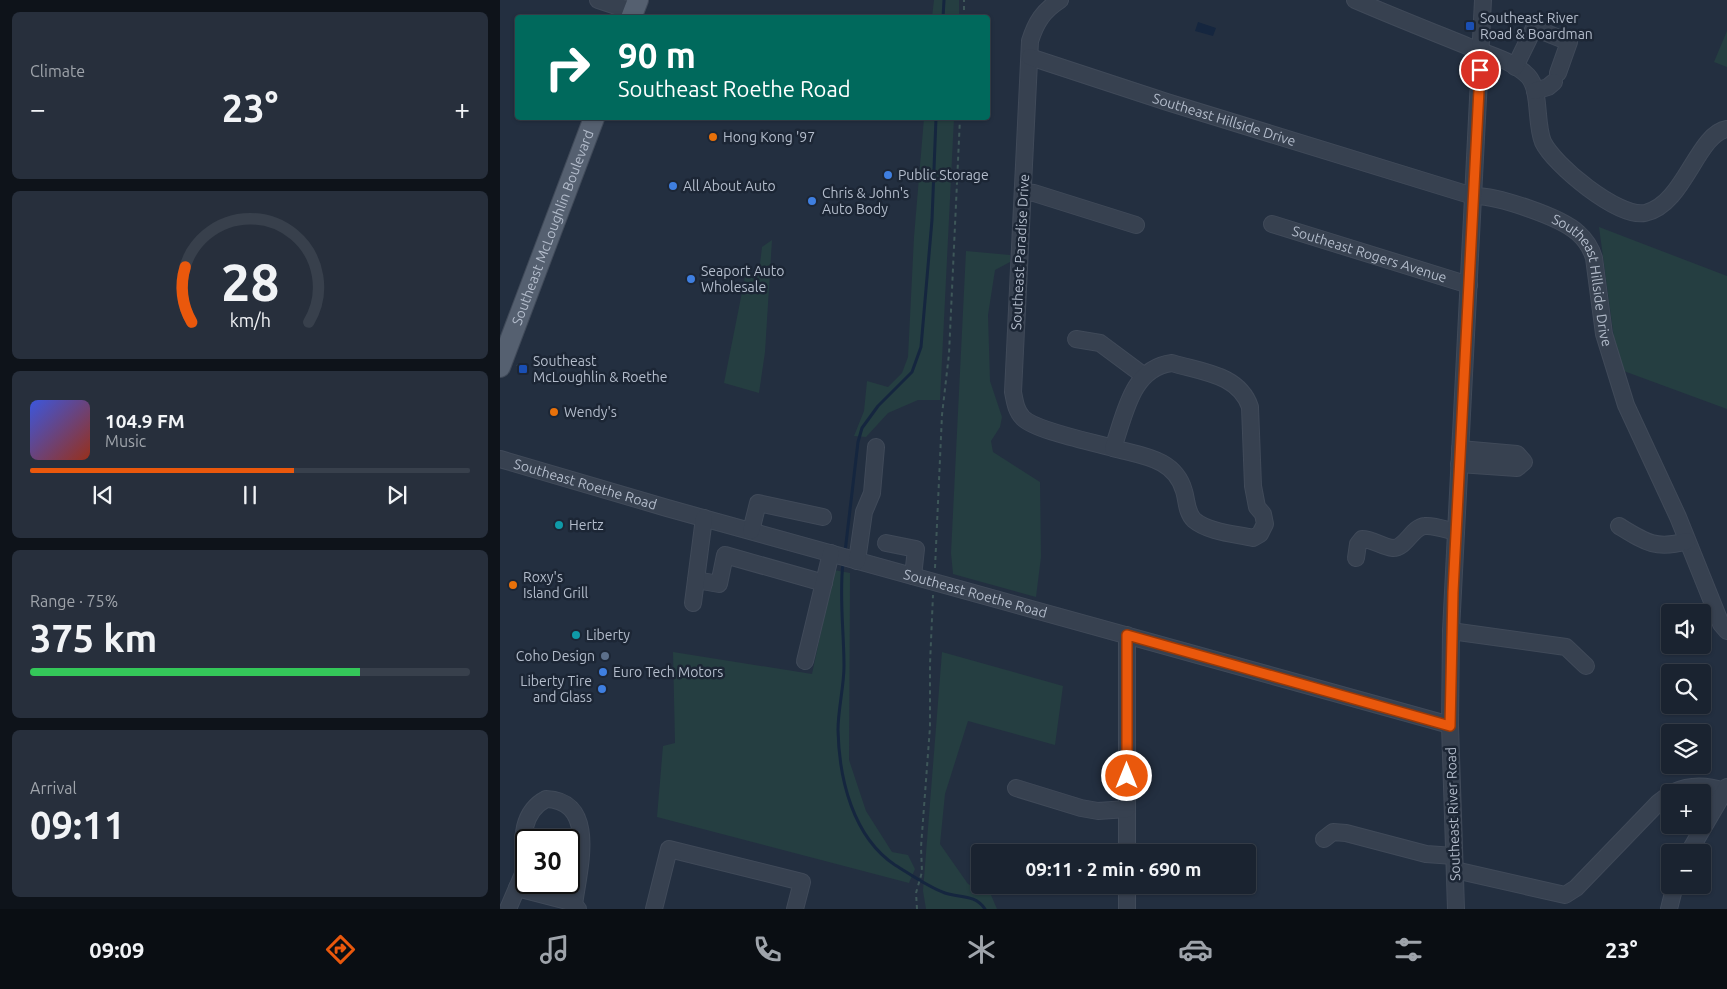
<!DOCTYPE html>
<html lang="en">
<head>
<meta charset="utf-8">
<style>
	body { margin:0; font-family:Ubuntu,sans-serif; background:#272f3c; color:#f1f3f6; height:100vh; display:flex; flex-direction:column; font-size:19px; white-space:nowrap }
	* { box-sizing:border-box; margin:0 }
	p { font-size:16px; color:#9fa4ab }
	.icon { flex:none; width:28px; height:28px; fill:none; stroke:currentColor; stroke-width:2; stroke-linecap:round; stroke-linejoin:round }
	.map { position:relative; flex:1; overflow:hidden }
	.drawer { display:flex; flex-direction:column; gap:12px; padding:12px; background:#0e131a; width:500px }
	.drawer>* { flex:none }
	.hud { position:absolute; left:15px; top:15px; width:475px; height:105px; border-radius:5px; box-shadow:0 1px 4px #0004,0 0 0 1px #38404c; background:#00695c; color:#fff; overflow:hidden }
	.controls { position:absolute; left:1161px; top:604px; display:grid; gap:10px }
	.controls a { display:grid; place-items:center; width:50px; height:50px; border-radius:5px; background:#1a2330; box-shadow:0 1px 4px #0004,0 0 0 1px #38404c; font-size:25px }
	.speed { position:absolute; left:15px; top:829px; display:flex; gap:10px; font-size:25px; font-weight:700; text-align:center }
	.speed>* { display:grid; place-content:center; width:65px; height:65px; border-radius:50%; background:#1a2330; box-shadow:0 1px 4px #0004,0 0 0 1px #38404c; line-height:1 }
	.speed .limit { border:2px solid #111; border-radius:8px; background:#fff; color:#111 }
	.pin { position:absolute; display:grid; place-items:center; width:42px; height:42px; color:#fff; margin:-21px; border:2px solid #fff; border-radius:50%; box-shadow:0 1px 5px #0007 }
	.me { position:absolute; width:55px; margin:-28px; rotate:0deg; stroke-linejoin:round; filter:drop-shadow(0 0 4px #0008) }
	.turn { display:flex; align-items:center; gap:18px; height:105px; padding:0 20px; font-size:22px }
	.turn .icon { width:65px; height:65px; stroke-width:2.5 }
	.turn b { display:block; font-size:35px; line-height:42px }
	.big { font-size:38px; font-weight:600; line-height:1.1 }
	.drawer .widget { flex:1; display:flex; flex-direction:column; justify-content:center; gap:8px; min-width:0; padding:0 18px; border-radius:8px; background:#272f3c }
	.drawer .dial { align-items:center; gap:0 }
	.dial svg { height:130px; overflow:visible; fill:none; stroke:#38404c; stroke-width:7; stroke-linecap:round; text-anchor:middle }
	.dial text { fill:#f1f3f6; stroke:none }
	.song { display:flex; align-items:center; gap:15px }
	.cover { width:60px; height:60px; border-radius:8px; background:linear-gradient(135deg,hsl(230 70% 55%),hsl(10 70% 35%)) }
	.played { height:5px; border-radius:2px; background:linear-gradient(90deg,#ea580c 60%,#38404c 60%) }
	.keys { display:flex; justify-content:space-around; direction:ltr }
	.heat { display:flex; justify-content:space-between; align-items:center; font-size:28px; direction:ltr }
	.charge { height:8px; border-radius:4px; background:linear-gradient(90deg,#34c759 75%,#38404c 0) }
	.trip { position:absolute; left:471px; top:844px; width:285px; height:50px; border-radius:5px; background:#1a2330; box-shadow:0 1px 4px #0004,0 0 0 1px #38404c; font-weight:600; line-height:50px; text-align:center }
	.tab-bar { display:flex; height:80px; justify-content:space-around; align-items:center; background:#0a0e13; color:#9fa4ab }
	.tab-bar .icon { width:35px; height:35px }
	.tab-bar .current { color:#ea580c }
	.tab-bar b { font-size:22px; color:#f1f3f6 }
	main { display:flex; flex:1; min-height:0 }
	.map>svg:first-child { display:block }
</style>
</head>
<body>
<main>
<section class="drawer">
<div class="widget"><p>Climate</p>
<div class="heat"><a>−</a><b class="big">23°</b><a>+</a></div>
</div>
<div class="widget dial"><svg viewBox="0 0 100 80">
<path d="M14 69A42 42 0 1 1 86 69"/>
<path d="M14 69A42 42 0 0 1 10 35" stroke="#ea580c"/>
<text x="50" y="56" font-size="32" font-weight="700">28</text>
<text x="50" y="72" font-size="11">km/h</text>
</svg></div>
<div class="widget">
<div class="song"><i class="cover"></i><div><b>104.9 FM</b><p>Music</p></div></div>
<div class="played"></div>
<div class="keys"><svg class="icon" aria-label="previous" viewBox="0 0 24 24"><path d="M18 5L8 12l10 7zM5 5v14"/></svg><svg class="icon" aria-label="pause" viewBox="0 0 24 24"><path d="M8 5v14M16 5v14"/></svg><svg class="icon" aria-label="next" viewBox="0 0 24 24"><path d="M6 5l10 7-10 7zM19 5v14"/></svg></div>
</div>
<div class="widget"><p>Range · 75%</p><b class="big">375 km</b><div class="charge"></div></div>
<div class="widget"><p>Arrival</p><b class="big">09:11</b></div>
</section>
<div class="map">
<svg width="1227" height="909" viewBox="0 0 1227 909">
	<rect width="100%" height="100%" fill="#232f40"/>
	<path fill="#253e41" d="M434,0H459V17H432Z
		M1227,31V67L1214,62Z
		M424,118H454L440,400H418L388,413L366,437L354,436L364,411L367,381L388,387L402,373L408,357L414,237Z
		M1099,227L1227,276V409L1121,370L1114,338Z
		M272,240L265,352L259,393L224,383L245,277L259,272L262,247Z
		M466,251L510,255V262L495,270L488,315L490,381L502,417L500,427L491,441L493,452L540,482L541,557L536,597L453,574L451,553Z
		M334,570L350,573L349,760L366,811L392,852L408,855L415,869L409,883L157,817L163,746L175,743L173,652L312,674Z
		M442,652L563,686L555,745L468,721L445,794L440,844L468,884L491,895L497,909H426L423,891Z"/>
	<path fill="#15263f" d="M698,22L716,28L713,36L695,31Z"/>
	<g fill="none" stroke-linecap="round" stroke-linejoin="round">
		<path stroke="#15263f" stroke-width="3" d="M443,18L444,0
			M345,552L358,442L362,428L378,406L412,372L421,347L432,220L436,118
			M343,563C339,596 344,632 344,666C344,687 338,709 338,730C339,779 353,837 395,865C410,874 428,887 445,893C460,898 475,894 485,909"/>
		<g stroke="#404a59" stroke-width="18">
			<g id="minor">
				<path d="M98,0L134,12"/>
				<path d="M560,0C543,11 536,22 530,41L513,392C515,402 516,411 523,418C536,431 593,442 613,448"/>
				<path d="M855,0C892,16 930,31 967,46C987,54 1012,60 1028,76C1041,90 1035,123 1043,142C1054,165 1118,218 1145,213C1184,205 1197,134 1227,129"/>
				<path id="s1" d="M530,57L667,102L973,196C996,195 1061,217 1078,233C1086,240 1091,248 1094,258L1104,334L1126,405L1178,517L1221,624L1227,631"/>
				<path d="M1015,67L1034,28L1069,42L1058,73"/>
				<path d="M1035,91L1048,87L1054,82"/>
				<path d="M523,192L534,193L636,225"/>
				<path id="s2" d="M772,224L969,285"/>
				<path d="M576,339L600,343L643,375"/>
				<path d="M672,363C701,372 739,374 750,407L753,486L757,507L763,514L765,524L760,534L753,538C735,534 708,532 694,520C686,512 687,500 684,491C675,458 642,456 613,448C625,415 631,368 672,363Z"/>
				<path id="s3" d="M0,459L167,508L950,725"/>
				<path d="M959,464L1017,468L1024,462L1017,454L960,449"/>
				<path d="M1119,526C1145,542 1156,550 1187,541"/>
				<path d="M251,531L258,503L323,517"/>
				<path d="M386,543L416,549L413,576"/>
				<path d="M856,558L858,544L862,539C873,539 882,547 893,548C906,548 912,527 925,526C934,525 947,530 956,532"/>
				<path d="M357,561L364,512L372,493L376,447"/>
				<path d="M196,580L219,584L225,555L324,583"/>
				<path d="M193,603L204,518"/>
				<path d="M951,631L1066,647L1086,666"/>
				<path d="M627,635V852"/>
				<path d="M305,661L331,553"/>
				<path d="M516,788L581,808L598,811L627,809"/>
				<path d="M1174,792C1191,784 1207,785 1225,791"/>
				<path d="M824,839L833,832L846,833L926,854L954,856"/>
				<path d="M1189,852L1227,787"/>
				<path d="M26,863C20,839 23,811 46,799C99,801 78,871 74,905"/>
				<path d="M955,870L1065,895L1076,888L1158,803L1170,794"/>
				<path d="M17,888L71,902L78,909"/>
				<path d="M8,909L26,867"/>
				<path d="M154,909L169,849L302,882L295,909"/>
				<path d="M627,909V885"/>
				<path d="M956,909L950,725L951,631L983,0"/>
				<path d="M1169,909L1175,885"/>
			</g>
		</g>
		<g stroke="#404a59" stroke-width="22">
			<g id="major">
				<path d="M131,18L138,0"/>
				<path id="s4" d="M0,367L94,118"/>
			</g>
		</g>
		<path stroke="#3e5759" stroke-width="2" stroke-dasharray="4 4" stroke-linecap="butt" d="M464,18V0
			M17,365L23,369
			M435,568L442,415L449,354L460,118
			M417,909L416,893L422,872L421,847L430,727V664L433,595"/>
		<use href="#minor" stroke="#374150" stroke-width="16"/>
		<use href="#major" stroke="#556070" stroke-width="20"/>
	</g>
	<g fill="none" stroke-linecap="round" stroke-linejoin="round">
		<g stroke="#983908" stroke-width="12">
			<path id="route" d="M627,776V635L950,726L953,592L980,70"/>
		</g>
		<use href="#route" stroke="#ea580c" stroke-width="9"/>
	</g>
	<g fill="#1a4fb4" stroke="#1c2635" stroke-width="2">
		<rect x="965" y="21" width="10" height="10" rx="2.5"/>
		<rect x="18" y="364" width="10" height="10" rx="2.5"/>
	</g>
	<g fill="#e8710a" stroke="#1c2635" stroke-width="2">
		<circle cx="213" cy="137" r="5"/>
		<circle cx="54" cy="412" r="5"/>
		<circle cx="13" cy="585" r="5"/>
	</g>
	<g fill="#3f7fe0" stroke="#1c2635" stroke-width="2">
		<circle cx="388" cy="175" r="5"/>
		<circle cx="173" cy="186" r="5"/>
		<circle cx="312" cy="201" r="5"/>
		<circle cx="191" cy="279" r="5"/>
		<circle cx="103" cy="672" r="5"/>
		<circle cx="102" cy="689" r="5"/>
	</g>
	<g fill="#0f9aa8" stroke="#1c2635" stroke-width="2">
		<circle cx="59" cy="525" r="5"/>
		<circle cx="76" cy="635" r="5"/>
	</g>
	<circle fill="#5c6f8a" stroke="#1c2635" stroke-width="2" cx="105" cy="656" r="5"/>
	<g text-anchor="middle" stroke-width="5" stroke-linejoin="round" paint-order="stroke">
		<g font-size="14" fill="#b3bccb" stroke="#1c2635" text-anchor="start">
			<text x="980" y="23">Southeast River<tspan x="980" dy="16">Road &amp; Boardman</tspan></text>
			<text x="223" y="142">Hong Kong '97</text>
			<text x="398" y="180">Public Storage</text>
			<text x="183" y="191">All About Auto</text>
			<text x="322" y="198">Chris &amp; John's<tspan x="322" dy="16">Auto Body</tspan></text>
			<text x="201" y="276">Seaport Auto<tspan x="201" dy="16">Wholesale</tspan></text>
			<text x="33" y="366">Southeast<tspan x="33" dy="16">McLoughlin &amp; Roethe</tspan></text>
			<text x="64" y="417">Wendy's</text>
			<text x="69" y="530">Hertz</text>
			<text x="23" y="582">Roxy's<tspan x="23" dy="16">Island Grill</tspan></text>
			<text x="86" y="640">Liberty</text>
			<text x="95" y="661" text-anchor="end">Coho Design</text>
			<text x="113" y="677">Euro Tech Motors</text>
			<text x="92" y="686" text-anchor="end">Liberty Tire<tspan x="92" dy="16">and Glass</tspan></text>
		</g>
		<g font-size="14" fill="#b3bccb" stroke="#1c2635">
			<text dy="5" stroke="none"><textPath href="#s1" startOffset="204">Southeast Hillside Drive</textPath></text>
			<text dy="5" stroke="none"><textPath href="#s4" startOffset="149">Southeast McLoughlin Boulevard</textPath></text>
			<text transform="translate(520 252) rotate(-87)" y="5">Southeast Paradise Drive</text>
			<text dy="5" stroke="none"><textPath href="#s2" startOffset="102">Southeast Rogers Avenue</textPath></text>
			<text dy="5" stroke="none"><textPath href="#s1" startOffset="622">Southeast Hillside Drive</textPath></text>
			<text dy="5" stroke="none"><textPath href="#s3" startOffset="89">Southeast Roethe Road</textPath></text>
			<text dy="5" stroke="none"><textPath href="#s3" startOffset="494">Southeast Roethe Road</textPath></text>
			<text transform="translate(953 814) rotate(-92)" y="5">Southeast River Road</text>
		</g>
	</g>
</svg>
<div class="controls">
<a><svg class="icon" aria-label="sound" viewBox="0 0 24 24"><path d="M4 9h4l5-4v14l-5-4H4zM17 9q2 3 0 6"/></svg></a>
<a><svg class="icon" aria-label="search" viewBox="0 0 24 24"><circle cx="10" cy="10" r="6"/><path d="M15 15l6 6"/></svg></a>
<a><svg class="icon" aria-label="layers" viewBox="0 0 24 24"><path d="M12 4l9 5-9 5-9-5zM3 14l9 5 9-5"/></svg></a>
<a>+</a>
<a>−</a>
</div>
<div class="speed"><div class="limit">30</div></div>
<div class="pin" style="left:980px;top:70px;background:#d93025"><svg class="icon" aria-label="arrive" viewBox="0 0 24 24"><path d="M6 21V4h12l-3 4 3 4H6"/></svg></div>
<svg class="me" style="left:627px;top:776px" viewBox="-20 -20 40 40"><circle r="17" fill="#ea580c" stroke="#fff" stroke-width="3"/><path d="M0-11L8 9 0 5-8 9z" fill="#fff"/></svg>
<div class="trip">09:11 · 2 min · 690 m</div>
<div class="hud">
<div class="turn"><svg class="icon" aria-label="right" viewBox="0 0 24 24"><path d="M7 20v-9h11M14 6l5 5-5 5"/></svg><div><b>90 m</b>Southeast Roethe Road</div></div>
</div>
</div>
</main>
<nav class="tab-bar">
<b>09:09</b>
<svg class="icon current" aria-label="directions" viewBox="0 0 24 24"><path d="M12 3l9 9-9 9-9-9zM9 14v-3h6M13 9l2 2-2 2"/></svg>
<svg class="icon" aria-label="music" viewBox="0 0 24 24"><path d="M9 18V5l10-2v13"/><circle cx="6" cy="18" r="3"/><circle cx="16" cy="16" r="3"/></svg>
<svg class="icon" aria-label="phone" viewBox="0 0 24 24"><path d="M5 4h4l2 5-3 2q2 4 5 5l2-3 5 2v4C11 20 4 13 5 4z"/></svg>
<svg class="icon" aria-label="climate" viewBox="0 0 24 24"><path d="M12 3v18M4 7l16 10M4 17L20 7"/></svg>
<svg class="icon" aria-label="car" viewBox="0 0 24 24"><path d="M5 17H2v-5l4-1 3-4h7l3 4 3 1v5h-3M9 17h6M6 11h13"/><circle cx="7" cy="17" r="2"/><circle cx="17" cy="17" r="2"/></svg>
<svg class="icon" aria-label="filters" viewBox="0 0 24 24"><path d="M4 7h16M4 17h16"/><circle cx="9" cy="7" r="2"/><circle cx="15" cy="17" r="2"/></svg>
<b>23°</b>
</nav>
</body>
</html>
